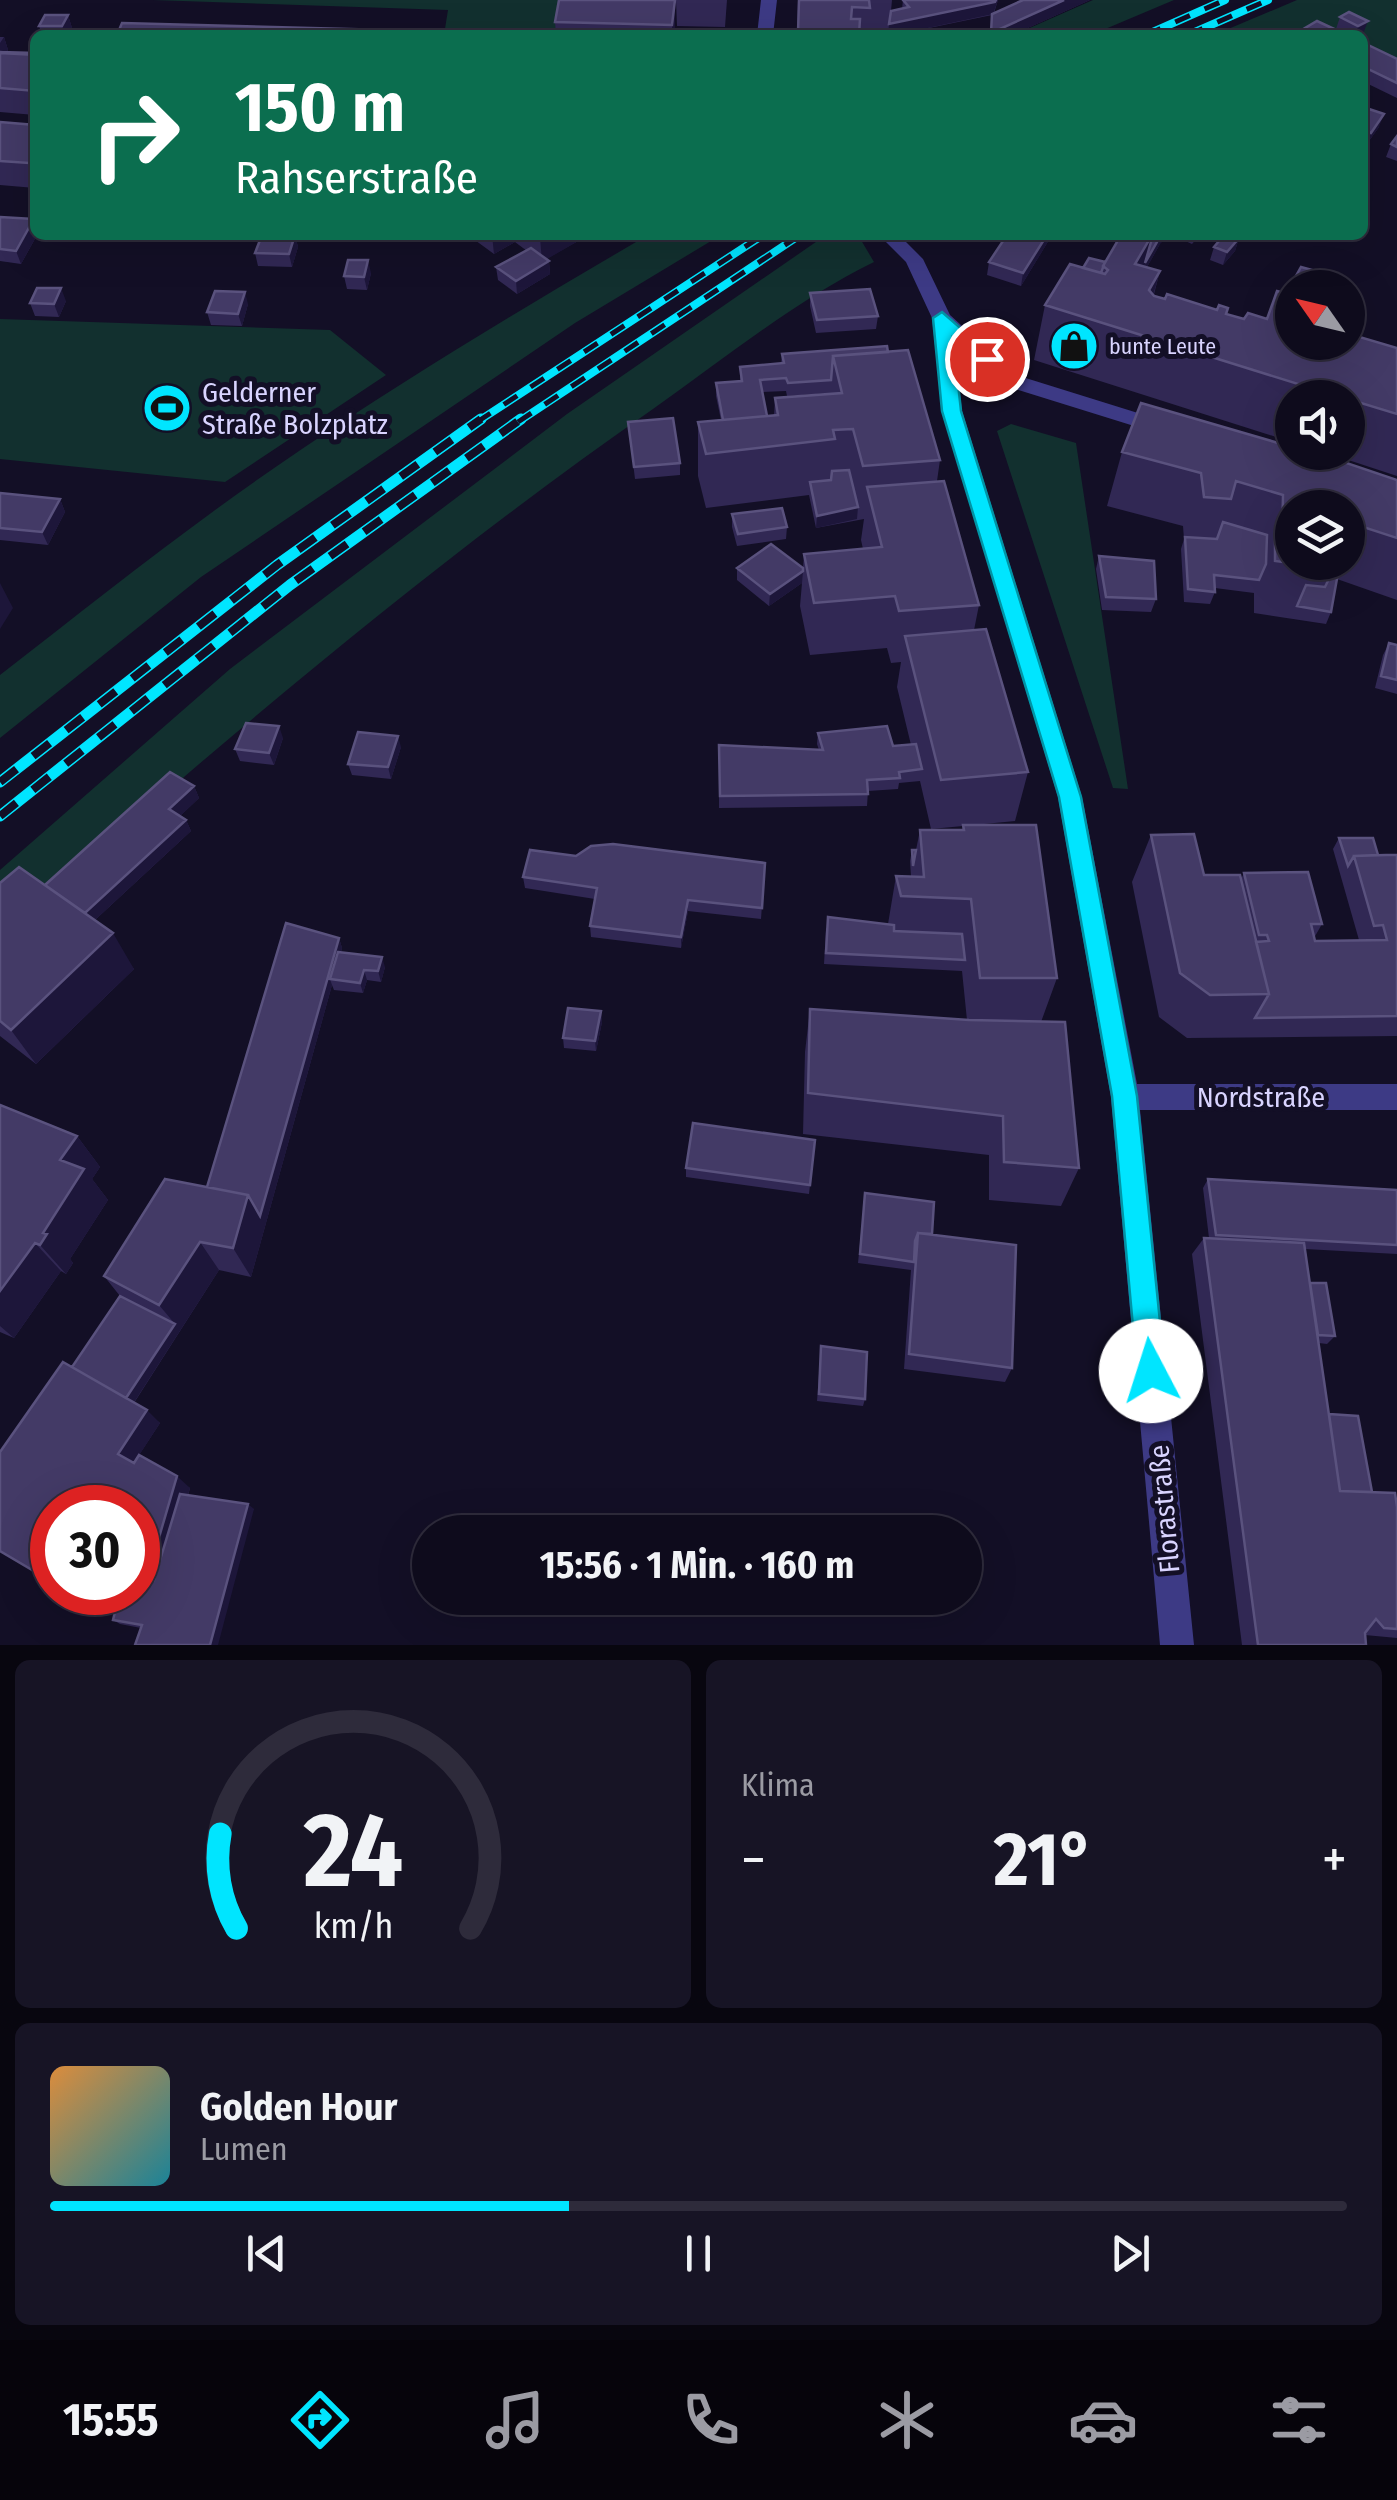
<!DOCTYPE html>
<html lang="de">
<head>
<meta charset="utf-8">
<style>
	body { margin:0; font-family:"Fira Sans Condensed",sans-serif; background:#171425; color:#f1f3f6; height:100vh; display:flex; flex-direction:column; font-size:38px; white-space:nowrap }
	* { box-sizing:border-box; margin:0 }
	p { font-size:32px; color:#9b9ba3 }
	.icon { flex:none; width:55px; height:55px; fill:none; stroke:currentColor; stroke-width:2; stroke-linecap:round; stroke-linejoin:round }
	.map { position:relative; height:1645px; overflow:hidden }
	.panel { display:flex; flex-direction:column; gap:15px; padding:15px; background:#08060f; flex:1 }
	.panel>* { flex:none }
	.banner { position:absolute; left:30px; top:30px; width:1338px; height:210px; border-radius:15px; box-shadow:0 10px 40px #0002,0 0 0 2px #2e2b3b; background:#0b6e4f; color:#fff; overflow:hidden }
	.needle { width:65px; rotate:304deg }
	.tools { position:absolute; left:1275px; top:270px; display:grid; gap:20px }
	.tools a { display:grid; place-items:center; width:90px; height:90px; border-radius:50%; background:#0e0b1c; box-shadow:0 10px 40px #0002,0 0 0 2px #2e2b3b; font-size:50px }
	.speed { position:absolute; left:30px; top:1485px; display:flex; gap:20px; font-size:50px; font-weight:700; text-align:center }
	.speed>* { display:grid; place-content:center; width:130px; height:130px; border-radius:50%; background:#0e0b1c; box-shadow:0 10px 40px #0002,0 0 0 2px #2e2b3b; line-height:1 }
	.speed .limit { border:15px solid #d22; background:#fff; color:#111 }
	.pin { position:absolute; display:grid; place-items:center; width:85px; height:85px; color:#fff; margin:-42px; border:5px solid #fff; border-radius:50%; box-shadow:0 2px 10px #0007 }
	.me { position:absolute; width:110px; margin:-55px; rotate:355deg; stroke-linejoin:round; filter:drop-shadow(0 0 8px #0008) }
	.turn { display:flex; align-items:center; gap:35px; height:210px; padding:0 40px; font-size:45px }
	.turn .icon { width:130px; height:130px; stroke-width:2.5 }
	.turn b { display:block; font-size:70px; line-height:85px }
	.big { font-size:75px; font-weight:700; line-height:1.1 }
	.panel .tile { flex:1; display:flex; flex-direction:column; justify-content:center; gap:15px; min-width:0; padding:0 35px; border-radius:15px; background:#171425 }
	.panel .dial { align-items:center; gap:0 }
	.dial svg { height:260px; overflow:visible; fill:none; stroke:#2e2b3b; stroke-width:7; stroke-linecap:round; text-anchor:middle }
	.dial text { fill:#f1f3f6; stroke:none }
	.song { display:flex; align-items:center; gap:30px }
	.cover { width:120px; height:120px; border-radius:15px; background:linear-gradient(135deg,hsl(30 70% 55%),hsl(190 70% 35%)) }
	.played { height:10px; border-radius:5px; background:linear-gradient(90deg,#00e5ff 40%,#2e2b3b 40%) }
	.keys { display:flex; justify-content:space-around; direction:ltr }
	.heat { display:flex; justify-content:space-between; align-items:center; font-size:55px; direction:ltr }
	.panel .tiles { flex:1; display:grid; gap:15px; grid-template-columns:1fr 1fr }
	.tile:last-child { grid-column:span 2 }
	.trip { position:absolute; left:412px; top:1515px; width:570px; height:100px; border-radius:50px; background:#0e0b1c; box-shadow:0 10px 40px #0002,0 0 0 2px #2e2b3b; font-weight:700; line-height:100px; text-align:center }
	.tab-bar { display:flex; height:160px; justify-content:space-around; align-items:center; background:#06040b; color:#9b9ba3 }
	.tab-bar .icon { width:70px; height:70px }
	.tab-bar .active { color:#00e5ff }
	.tab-bar b { font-size:45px; color:#f1f3f6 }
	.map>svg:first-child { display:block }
</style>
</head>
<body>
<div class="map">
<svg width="1397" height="1645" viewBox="0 0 1397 1645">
	<rect width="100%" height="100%" fill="#130f26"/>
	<path fill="#12302f" d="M153,0H572L566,35H444L448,10Z
		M1093,0H1174L1091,35H1014Z
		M1297,0H1397V63L1363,46L1362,35H1214Z
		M648,235H721L575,323L201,577L0,738V675C98,599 195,521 299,451C413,374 530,304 648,235Z
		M826,235H858L874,262C796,300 724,359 653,409C423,569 210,752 0,937V870L230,669L567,414Z
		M0,319L330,330L386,375L225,482L0,459Z
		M1011,424L1076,443L1128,789L1113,788L997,431Z"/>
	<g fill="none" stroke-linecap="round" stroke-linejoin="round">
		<path fill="#3d3a85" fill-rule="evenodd" d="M761,0H777L773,35H757Z
			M613,235H639L630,241Z
			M879,235H899L923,259L950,315L1016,375L1170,423L1173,428L1163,435L1002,385L954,340L962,411L1082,797L1137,1084H1397V1110H1140L1194,1645H1160L1111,1097L1058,797L942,411L932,318L906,262Z"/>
		<g stroke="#00e5ff" stroke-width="8">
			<path id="rail-far1" d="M1146,35L1225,0
				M1188,35L1268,0
				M477,422L763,235
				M518,422L800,235"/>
		</g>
		<g stroke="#00e5ff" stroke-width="11">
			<path id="rail" d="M0,782L277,565L481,419
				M0,816L290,585L521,419"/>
		</g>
		<use href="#rail-far1" stroke="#130f26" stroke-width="5" stroke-dasharray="16" stroke-linecap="butt"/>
		<use href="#rail" stroke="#130f26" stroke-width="8" stroke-dasharray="21" stroke-linecap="butt"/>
	</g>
	<path fill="#312854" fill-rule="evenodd" d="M675,0V35H556L555,22Z
		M676,0H727L725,27L677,26Z
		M798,0H892L891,11L902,9L903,0H998L994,13L1023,0H1090L1012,35H990L992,15L895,35H797Z
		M1349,12L1363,34L1294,35L1295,34L1336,29L1340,17Z
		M68,15L72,28L68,35H42L39,26Z
		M0,37H4L8,50L7,52L35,53V115L0,112Z
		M1362,42L1397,59V98L1362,81Z
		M1362,113L1379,127L1366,145L1362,144Z
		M0,122L35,125V188L0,185Z
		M1397,136V161L1386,157L1391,144Z
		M0,217L34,219L35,217V235H56L55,238L36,237L21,264L0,261Z
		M295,235L298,247L292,267L258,266L255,253Z
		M468,235H587V236L546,259L549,261L550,274L517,294L498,280L496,267L527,251L515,242L494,254Z
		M1007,235H1052L1021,286L987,275L989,262Z
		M1172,235H1200L1192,244Z
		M1239,238L1235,251L1223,265L1210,260L1214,247Z
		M1160,244L1147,267L1160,271L1154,294L1158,297L1226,314L1292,342L1356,336L1397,348V476L1324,452H1348V398H1292V442L1034,360L1045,305L1083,268Z
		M1316,271L1310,288L1292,289L1296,276Z
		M371,273L367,290L347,289L344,276Z
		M810,293L878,316L876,329L816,333L810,306Z
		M66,301L59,317L35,316L30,303Z
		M248,304L242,326L211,325L207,312Z
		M888,352L940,460L937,481L979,605L974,630L1028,772L1015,821L974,825L1057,978L1041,1022L1079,1168L1061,1206L989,1200V1155L803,1134L805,1052L810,1009L967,1020L962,971L824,964L826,928L888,924L896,876H911L910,861L912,850H916L920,830H962L963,826L931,829L920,781L899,783L898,789L868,791L867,806L719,808V745L819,750L817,744L818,733L893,746L911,745L897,687L901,662L891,663L887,648L810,655L800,606L802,583L769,606L737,580V568H803L804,554L863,549L861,540L864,519L816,528L809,495L706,508L698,476V422L721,420L716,396V383L740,381V367L781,364L782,354ZM786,391L787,396L830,393L775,398L774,416H767L762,392Z
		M628,422L680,463V475L635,479Z
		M1122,452L1397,480V600L1337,579L1331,612L1326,624L1254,613V593L1215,588V592L1210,604L1184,602L1181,549L1184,539L1183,526L1107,506ZM1292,508H1348V562H1292Z
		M0,493L60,499L65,512L48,545L0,540Z
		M732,514L787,527L786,539L737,546L732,527Z
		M1099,556L1156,599L1151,612L1102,610L1096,569Z
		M1389,643L1397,645V694L1375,688L1383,655Z
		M283,738L274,765L240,761L235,749Z
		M401,747L391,779L352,775L348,764Z
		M194,786L199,798L180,816L186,820L191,831L95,920L134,969L36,1064L0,1036V883L45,885Z
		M1151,835L1204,875L1241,879L1244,873L1322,924L1314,938L1315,941L1359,940L1333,849L1339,838L1378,855H1397V1036L1187,1038L1159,1017L1132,882Z
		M576,856L765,863L761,919L688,911L681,948L591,937L590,926L595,899L525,888L523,877Z
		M339,938L342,948L341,952L385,967L381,982L367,980L363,993L334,990L332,985L251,1277L219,1270L134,1403L160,1423L139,1455L190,1488L188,1496L254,1509L141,1628L120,1624L113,1620L138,1592V1508H52V1582L0,1551L72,1367L120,1296L104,1276L207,1187Z
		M601,1011L602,1022L596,1051L564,1048L563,1038Z
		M0,1105L77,1136L100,1167L92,1179L108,1200L70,1259L73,1263L66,1274L61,1271L14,1338L0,1332Z
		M815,1140L809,1194L686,1177V1168Z
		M1208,1179L1397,1190V1254L1305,1249L1310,1283L1335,1336L1327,1344L1319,1343L1329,1414L1372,1492L1397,1507V1638L1365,1635L1366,1645H1242L1192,1254L1204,1238H1209L1203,1188Z
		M865,1193L932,1234L1012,1368L1005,1382L904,1369L911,1270L858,1263Z
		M821,1346L865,1399L863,1406L817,1401Z"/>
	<path fill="#1d163a" d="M675,0V35H672V25Z
		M998,0L993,14L895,35H888L889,24Z
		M1064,0H1090L1012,35H990L991,33Z
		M68,15L72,28L68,35H65L62,26Z
		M1368,21L1363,34L1355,35L1358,26Z
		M4,37L8,50L0,63V43Z
		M1384,114L1379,127L1366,145L1371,133Z
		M35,154V179L29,163Z
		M31,224L36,237L21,264L16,251Z
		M295,235L298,247L292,267L289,254Z
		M492,235H514L515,242L494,254Z
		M543,235H587V236L542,262L540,237Z
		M1047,235H1052L1021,286L1023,273Z
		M1152,235H1169L1160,244L1142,276L1135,264Z
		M1239,238L1235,251L1223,265L1227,252Z
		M368,260L371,273L367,290L364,277Z
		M549,261L550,274L517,294L516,281Z
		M1160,271L1148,313L1158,295L1155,308L1140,335L1137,334L1149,290Z
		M61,288L66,301L59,317L54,304Z
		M245,292L248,304L242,326L238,314Z
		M60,499L65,512L48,545L42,532Z
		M858,507L857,519L816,528L817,516Z
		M803,571L802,583L769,606L770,594Z
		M0,583L13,608L0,629Z
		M279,726L283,738L274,765L269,753Z
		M398,736L401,747L391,779L388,767Z
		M194,786L199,798L175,821L169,809Z
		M186,820L191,831L82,932L75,921Z
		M688,900V911L681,948V937Z
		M113,933L134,969L36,1064L11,1030Z
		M339,938L342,948L334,980L330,979L332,985L251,1277L233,1248L248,1195Z
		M382,957L385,967L381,982L378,971Z
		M364,970L367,980L363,993L360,983Z
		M601,1011L602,1022L596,1051L595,1041Z
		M77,1136L100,1167L92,1179L108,1200L70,1259L73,1263L66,1274L40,1245L60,1160Z
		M200,1242L219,1270L131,1407L124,1400L175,1324L159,1305Z
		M35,1243L61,1271L14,1338L0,1326V1291Z
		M147,1410L160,1423L132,1466L118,1454Z
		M177,1476L190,1488L161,1585L148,1575Z
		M248,1504L254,1509L218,1645H210Z
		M52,1554V1582L39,1574Z"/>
	<path fill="#433a66" stroke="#5a527e" stroke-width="2.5" d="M559,0H675L672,25L555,22Z
		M799,0H869L870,8L852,7L851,19H860L859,35L798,33Z
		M903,0H996L995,2L889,24L891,11L909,7Z
		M1023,0H1064L991,33L992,14Z
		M1349,12L1368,21L1358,26L1340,17Z
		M45,15H68L62,26H39Z
		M1317,21L1347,35H1298L1295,34Z
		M122,23L424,31L423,35H117Z
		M1362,42L1397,59V83L1362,66Z
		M0,52L35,55V91L0,88Z
		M0,52L35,53V55L0,53Z
		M1366,108L1384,114L1371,133L1362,130V113Z
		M0,122L35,125V154L29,163L0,161Z
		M1397,136V147L1391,144Z
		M0,217L34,219L35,217V224H31L16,251L0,249Z
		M262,235H295L289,254L255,253Z
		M1007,235H1047L1023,273L989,262Z
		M1121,235H1152L1135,264L1160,271L1149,290L1154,296L1165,299L1167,294L1217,310L1219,305L1228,308L1226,314L1244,319L1248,313L1267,319L1277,291L1292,295V342H1348V325L1359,328L1356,336L1397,348V414L1348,399V398H1343L1045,305L1070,264L1105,274L1108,270L1103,266Z
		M1153,235H1161L1145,263Z
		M1224,235H1230L1239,238L1227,252L1214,247Z
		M531,248L549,261L516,281L496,267Z
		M1089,258L1105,262L1101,273L1083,268Z
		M348,260H368L364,277L344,276Z
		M1301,267L1316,271L1312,280L1296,276Z
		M37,288H61L54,304L30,303Z
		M870,289L878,316L817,320L810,293Z
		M215,291L245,292L238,314L207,312Z
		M887,346L888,352L833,356L831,380L788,383L786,378L760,380L767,416L723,420L716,383L742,381L740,367L784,363L782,354Z
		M908,350L940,460L863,466L853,429L833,430L835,439L706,454L698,422L778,415L775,398L842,393L833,356Z
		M1141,403L1292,447V452H1314L1397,480V538L1357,525L1360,518L1348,514V508H1292V562H1315L1314,566L1275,561V540L1282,541L1283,495L1236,481L1231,499L1204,497L1201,473L1122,452Z
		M673,418L680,463L634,467L628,422Z
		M849,470L858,507L817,516L810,482L831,480L832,471Z
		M944,481L979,605L899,611L895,596L814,603L804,554L882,547L867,487Z
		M0,493L60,499L42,532L0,528Z
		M782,508L787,527L738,534L732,514Z
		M1223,522L1267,535L1266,564L1259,580L1214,575L1215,592L1188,589L1185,537L1217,539Z
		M771,544L803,568V571L770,594L737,568Z
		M1099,556L1154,561L1156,599L1106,597Z
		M1337,562H1340L1331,612L1297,606L1306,585L1325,587Z
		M986,629L1028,772L941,780L905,636Z
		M1389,643L1397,645V680L1381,676Z
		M246,723L279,726L269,753L235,749Z
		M887,726L893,746L916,744L922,769L899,772L900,778L867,780L868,794L720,796L719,745L823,750L818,733Z
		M358,732L398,736L388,767L348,764Z
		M170,772L194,786L169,809L186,820L85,913L45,885Z
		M963,825H1036L1057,978H980L971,899L901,896L896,876L924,877L920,830H964Z
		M1194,834L1204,875H1240L1269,994L1210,995L1180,973L1151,835Z
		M1339,838H1373L1378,855L1354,856L1348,866Z
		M613,844L765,863L762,908L688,900L681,937L590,926L597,888L523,877L530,850L576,856L591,846Z
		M912,850H916L913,866Z
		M1386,855H1397V1016L1255,1018L1269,994L1256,942L1269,941L1267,935H1259L1244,873L1308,872L1322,924H1311L1315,941L1387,940L1383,925L1374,926L1354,856Z
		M19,867L113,933L11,1030L0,1021V883Z
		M828,917L894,925V931L962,934L965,960L826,953Z
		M286,923L339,938L260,1216L248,1195L207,1187Z
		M338,952L382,957L378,971L364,970L360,983L330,979Z
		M568,1008L601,1011L595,1041L563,1038Z
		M810,1009L969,1020L1065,1022L1079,1168L1004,1162L1003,1116L808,1093Z
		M0,1105L77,1136L60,1160L84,1169L43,1233L47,1234L40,1245L35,1243L0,1291Z
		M693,1123L815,1140L810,1185L686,1168Z
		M165,1179L248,1195L233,1248L200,1242L159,1305L104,1276Z
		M1208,1179L1397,1190V1245L1216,1235Z
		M865,1193L934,1202L932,1234L918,1233L915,1241L914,1262L860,1254Z
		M918,1233L1016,1245L1012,1368L909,1354Z
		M1204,1238L1304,1243L1340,1491L1395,1493L1397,1507V1629L1384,1628L1376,1619L1365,1633L1366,1645H1258Z
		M1310,1283H1326L1335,1336L1318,1335Z
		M120,1296L175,1324L126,1398L72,1367Z
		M821,1346L867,1352L865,1399L819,1394Z
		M63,1362L147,1410L118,1454L134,1463L139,1455L177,1476L148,1575L138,1569V1508H52V1554L39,1574L0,1551V1452Z
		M1329,1414L1358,1416L1372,1492L1340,1491Z
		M180,1494L248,1504L210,1645H135L142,1625L113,1620L120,1592H138V1571L154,1580Z"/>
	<path fill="#00e5ff" stroke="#0095a6" stroke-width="2.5" d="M942,312L996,359L993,363H980L953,338L961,411L1081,797L1137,1096L1165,1371L1161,1381L1151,1385L1141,1381L1137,1371L1112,1096L1059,797L942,411L933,318Z"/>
	<defs>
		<g id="shop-disc" transform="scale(2.5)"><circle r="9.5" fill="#00e5ff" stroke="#130f26"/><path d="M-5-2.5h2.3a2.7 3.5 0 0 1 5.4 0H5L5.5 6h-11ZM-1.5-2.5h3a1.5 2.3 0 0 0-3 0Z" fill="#111"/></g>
		<g id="stadium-disc" transform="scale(2.5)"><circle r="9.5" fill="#00e5ff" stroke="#130f26"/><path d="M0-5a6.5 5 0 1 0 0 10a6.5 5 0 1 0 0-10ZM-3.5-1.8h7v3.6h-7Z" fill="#111"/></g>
	</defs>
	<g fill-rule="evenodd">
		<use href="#shop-disc" x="1074" y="346"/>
		<use href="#stadium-disc" x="167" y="408"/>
	</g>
	<g text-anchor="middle" stroke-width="10" stroke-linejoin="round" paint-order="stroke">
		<g font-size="22" fill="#d9d4ff" stroke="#130f26" text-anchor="start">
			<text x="1109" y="354">bunte Leute</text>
		</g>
		<g font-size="28" fill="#d9d4ff" stroke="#130f26" text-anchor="start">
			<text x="202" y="402">Gelderner<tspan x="202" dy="32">Straße Bolzplatz</tspan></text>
		</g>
		<g font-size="28" fill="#d9d4ff" stroke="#130f26">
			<text x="1261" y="1107">Nordstraße</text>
			<text transform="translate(1164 1509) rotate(-95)" y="10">Florastraße</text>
		</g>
	</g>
</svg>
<div class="tools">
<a><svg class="needle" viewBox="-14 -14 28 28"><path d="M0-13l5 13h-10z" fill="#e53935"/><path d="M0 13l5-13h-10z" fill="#9b9ba3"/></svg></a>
<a><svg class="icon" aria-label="sound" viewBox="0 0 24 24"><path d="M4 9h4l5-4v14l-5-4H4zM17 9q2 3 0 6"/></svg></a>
<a><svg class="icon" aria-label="layers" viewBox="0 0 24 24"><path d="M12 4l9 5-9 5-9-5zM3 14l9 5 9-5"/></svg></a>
</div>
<div class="speed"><div class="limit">30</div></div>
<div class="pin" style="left:987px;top:359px;background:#d93025"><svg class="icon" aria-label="arrive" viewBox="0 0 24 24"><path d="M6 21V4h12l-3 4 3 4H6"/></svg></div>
<svg class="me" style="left:1151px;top:1371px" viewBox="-20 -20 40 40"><circle r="19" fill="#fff"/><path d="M0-13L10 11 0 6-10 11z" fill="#00e5ff"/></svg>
<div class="trip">15:56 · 1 Min. · 160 m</div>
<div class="banner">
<div class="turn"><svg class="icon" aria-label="right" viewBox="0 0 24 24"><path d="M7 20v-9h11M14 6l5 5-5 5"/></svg><div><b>150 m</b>Rahserstraße</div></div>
</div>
</div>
<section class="panel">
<div class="tiles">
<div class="tile dial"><svg viewBox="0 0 100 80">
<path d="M14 69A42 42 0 1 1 86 69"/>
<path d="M14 69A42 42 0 0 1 9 40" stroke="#00e5ff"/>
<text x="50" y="56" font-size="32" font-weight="700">24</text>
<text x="50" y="72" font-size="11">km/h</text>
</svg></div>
<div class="tile"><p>Klima</p>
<div class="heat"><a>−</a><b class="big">21°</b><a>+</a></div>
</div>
<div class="tile">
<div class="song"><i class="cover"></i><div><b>Golden Hour</b><p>Lumen</p></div></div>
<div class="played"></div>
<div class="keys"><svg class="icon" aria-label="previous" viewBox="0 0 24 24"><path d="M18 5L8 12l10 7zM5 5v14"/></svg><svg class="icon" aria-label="pause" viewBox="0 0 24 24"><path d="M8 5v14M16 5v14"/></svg><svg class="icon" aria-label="next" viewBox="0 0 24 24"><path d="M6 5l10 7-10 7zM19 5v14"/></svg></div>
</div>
</div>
</section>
<nav class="tab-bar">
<b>15:55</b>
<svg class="icon active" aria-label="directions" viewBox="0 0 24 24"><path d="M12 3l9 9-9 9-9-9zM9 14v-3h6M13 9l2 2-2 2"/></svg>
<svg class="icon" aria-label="music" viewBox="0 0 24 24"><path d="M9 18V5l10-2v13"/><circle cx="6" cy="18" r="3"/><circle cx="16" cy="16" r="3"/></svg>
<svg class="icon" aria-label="phone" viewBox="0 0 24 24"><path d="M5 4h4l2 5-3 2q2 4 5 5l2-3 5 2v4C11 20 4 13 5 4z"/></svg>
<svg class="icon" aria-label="climate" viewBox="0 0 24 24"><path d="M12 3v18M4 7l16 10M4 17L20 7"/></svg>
<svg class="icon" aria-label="car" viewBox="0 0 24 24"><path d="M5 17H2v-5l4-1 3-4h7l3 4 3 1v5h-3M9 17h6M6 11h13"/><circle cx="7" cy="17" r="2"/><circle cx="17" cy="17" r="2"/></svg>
<svg class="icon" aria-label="filters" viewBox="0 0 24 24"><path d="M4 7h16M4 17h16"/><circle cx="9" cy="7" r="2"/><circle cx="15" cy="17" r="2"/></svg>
</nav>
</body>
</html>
